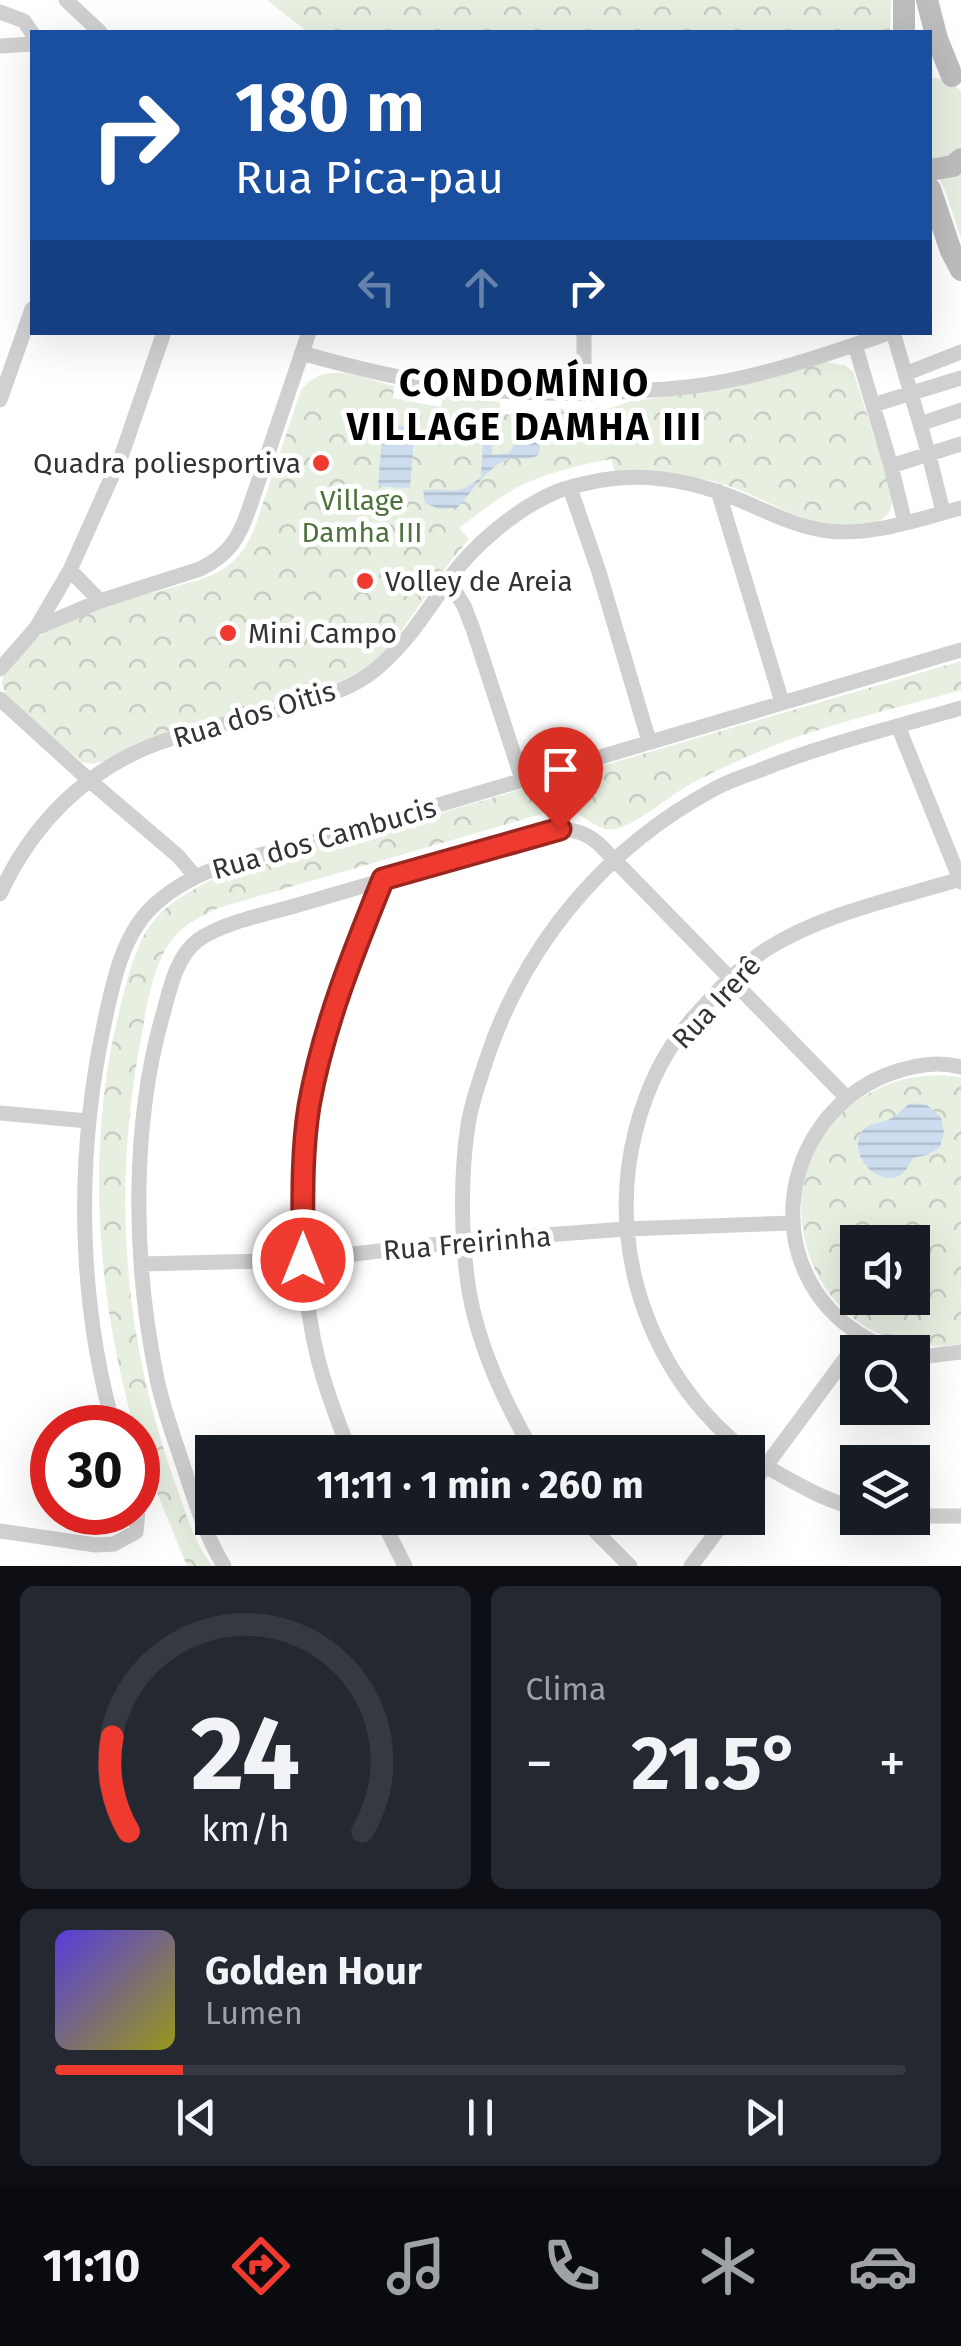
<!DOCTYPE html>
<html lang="pt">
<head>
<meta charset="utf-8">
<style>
	body { margin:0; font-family:"Fira Sans",sans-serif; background:#242831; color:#f1f3f6; height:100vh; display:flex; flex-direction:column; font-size:38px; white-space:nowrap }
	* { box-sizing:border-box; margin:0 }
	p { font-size:32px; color:#9ea1a6 }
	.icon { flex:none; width:55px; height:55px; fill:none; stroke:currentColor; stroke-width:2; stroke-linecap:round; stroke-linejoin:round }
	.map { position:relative; height:1566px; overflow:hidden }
	.drawer { display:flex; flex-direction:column; gap:20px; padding:20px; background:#0d0f14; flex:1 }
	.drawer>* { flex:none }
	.banner { position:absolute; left:30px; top:30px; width:902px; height:305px; border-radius:0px; box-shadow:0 10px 40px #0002; background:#1a4fa0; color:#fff; overflow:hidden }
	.buttons { position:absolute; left:840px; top:1225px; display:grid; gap:20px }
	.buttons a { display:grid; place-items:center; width:90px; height:90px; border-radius:0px; background:#171b24; box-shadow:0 10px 40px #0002; font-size:50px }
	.speed { position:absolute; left:30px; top:1405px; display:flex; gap:20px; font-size:50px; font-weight:700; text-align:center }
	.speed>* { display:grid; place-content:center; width:130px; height:130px; border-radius:50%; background:#171b24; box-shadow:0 10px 40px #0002; line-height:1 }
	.speed .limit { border:15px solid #d22; background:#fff; color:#111 }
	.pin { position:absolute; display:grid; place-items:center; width:85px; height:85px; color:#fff; margin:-102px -42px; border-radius:50% 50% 50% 0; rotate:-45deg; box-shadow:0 0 10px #0007 }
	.pin .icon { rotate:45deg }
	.me { position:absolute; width:110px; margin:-55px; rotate:0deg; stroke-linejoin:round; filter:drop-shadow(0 0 8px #0008) }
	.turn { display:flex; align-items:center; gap:35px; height:210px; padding:0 40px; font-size:45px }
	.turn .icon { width:130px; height:130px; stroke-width:2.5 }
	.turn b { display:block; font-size:70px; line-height:85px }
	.lanes { display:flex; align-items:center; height:95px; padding:0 40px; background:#0003; justify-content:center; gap:50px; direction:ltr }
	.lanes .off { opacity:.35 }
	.big { font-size:75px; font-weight:700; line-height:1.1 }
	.drawer .widget { flex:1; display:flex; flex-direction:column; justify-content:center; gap:15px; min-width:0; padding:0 35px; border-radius:15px; background:#242831 }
	.drawer .dial { align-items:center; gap:0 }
	.dial svg { height:260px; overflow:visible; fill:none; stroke:#363941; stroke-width:7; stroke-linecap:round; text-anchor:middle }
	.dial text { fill:#f1f3f6; stroke:none }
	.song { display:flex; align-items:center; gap:30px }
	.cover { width:120px; height:120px; border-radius:15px; background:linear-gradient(135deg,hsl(250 70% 55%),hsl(60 70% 35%)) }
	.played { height:10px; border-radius:5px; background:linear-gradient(90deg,#ef3a2f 15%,#363941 15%) }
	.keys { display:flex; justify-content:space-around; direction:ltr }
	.heat { display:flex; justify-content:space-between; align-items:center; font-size:55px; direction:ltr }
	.drawer .tiles { flex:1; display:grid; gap:20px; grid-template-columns:1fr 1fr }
	.widget:last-child { grid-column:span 2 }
	.trip { position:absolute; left:195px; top:1435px; width:570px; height:100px; border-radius:0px; background:#171b24; box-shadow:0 10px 40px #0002; font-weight:700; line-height:100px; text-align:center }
	.tab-bar { display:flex; height:160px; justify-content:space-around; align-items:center; background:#090b0e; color:#9ea1a6 }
	.tab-bar .icon { width:70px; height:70px }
	.tab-bar .selected { color:#ef3a2f }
	.tab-bar b { font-size:45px; color:#f1f3f6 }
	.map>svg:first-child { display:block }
</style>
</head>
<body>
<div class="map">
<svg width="961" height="1566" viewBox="0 0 961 1566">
	<defs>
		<pattern id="forest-crowns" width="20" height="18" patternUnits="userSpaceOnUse" patternTransform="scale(2.5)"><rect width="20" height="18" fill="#e7efe1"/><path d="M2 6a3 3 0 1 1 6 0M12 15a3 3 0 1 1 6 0" fill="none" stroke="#c7cdc2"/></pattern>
		<pattern id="water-rules" width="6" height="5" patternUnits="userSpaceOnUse" patternTransform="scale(2.5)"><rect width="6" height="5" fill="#cdddef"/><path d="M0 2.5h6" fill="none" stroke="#b0becd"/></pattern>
	</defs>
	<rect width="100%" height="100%" fill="#fff"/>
	<path fill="#e7efe1" d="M930,78C942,77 953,83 961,91V149L944,160L930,161Z
		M961,172V239L945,190L939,178Z"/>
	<path fill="url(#forest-crowns)" fill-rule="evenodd" d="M267,0H891L890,32H308Z
		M824,362L844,365L853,371L893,495C891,521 879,523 856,524C799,529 768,496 716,482C683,473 649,473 615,472L611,459C582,465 553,471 526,483C502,494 481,512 459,528L469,539L451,561L391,645L369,666L344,680C279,704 212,719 147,741C126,748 105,769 82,762L7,700L2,683L4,674C21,655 37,634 61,622C95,605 136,598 173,587C191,582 210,578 225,568C240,557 250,542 256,524L301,390C325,359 362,378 394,386L393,398L441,407L443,395L500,402V414L549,416L550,409L611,408L631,401L699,392Z
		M961,661V690C891,710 816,726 749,756C728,765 707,775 687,786C668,797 635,826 615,829C593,833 585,807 552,811L218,908C202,916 186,923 174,937C152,964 147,1006 141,1038C112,1192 123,1336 175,1483C185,1510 194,1544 213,1566H187L142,1456L138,1439V1428L134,1427C96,1291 85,1142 121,1004C128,977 134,949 150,926C165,904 189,892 211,880Z
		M942,1075L961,1077V1344C795,1369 738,1142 889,1084C906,1077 924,1076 942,1075ZM858,1242H912V1298H858Z"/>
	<path fill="url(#water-rules)" d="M544,418L557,421L562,428L541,439L539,455C527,461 517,456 506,460C487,468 471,493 457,508L439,509L425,503L423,490C452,487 454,499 481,477L483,442L492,440V455L509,453C516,444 517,434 523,424Z
		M383,425L415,427L410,488L378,486Z
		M911,1103L927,1105L941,1117L944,1132L940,1147L927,1155L913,1158C910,1163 908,1168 904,1172C882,1193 844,1154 863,1130C871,1121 883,1124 892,1118C900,1114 903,1107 911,1103Z"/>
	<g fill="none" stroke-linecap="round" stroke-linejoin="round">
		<path stroke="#d0d0d0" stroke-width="15" d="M66,0L100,32
			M0,12L24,21L32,33
			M0,46L32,44
			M893,332L929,455L943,512
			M855,345L891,466L905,523
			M302,353C412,385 503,398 618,392C656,390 694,388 731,380C786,369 839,350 892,332
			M905,374L961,352
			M584,394V332
			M0,400L32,309
			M873,405L961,378
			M920,424L961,410
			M891,466L961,444
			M570,488L599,572L649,741
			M718,491L782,702
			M70,570L100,601
			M448,580L464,606L473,629L522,779
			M36,628L100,601L200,569C229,555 239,538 249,509L309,332
			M0,669L36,628L70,570L122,454L164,332
			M0,699L89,780L178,856L195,876
			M898,726L961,882
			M0,894C32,824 87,768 161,742C197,730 234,722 271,712C305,702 348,693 376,669C406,644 425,614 447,582C472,546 517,508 558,491C571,486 587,483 602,480C650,472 697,482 742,501C770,513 797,527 828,531C874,536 917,519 961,508
			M0,1113L88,1121
			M141,1264L303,1260L464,1241L626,1229L792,1223
			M904,1352C889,1348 874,1344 861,1335C758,1271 776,1121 886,1075C909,1066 936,1060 961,1067
			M912,1354L928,1356L961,1352
			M114,1428C77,1296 76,1153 105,1020C113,982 122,938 150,909C195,864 259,856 317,841L961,650
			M350,1452C338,1422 326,1391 318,1359C294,1260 296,1141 323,1043C339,987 361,933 383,879
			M533,1452C505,1402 479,1349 469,1291C461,1238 460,1178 468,1125C472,1100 481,1076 489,1052C529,938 609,845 716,788C729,781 744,776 758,771C824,744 893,728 961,708
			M748,1490L862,1336
			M858,1508C830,1503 805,1488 781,1475C662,1407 601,1262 636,1129C647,1087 665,1048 695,1016C716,992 740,966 767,949C824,913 896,899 960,879
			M912,1516H961
			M381,1518L405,1566
			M582,1518L630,1566
			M0,1531L96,1545L114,1544L136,1532L138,1511
			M224,1566C206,1537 195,1501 184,1468C174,1437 162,1406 156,1374C133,1260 131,1126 163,1014C170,989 176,957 198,940C224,922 267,914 298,905C385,879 472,854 559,829C576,830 586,833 599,844L847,1098
			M691,1566L727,1518"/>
		<path stroke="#bdbdbd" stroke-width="22" d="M927,0L937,39L952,76
			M904,32V0
			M930,170L953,166L961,159
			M930,189L951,251L961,270"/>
	</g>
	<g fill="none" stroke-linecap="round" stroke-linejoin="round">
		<g stroke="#9b261f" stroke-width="25">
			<path id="route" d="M303,1260C303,1209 301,1156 309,1106C323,1027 353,953 383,879L560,829"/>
		</g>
		<use href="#route" stroke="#ef3a2f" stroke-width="18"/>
	</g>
	<g fill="#ef3a2f" stroke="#fff" stroke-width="4">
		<circle cx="321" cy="463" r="10"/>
		<circle cx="365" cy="581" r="10"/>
		<circle cx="228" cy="633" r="10"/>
	</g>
	<g text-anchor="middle" stroke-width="10" stroke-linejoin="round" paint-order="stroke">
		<g font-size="28" fill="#333" stroke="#fff" text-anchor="start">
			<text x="301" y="473" text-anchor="end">Quadra poliesportiva</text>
			<text x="385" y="591">Volley de Areia</text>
			<text x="248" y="643">Mini Campo</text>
		</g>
		<g font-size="28" fill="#4e723c" stroke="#fff">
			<text x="362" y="510">Village<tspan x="362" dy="32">Damha III</tspan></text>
		</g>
		<g font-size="28" fill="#333" stroke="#fff">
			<text transform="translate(254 714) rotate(-17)" y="10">Rua dos Oitis</text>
			<text transform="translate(324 838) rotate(-16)" y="10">Rua dos Cambucis</text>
			<text transform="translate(716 1002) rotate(-47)" y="10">Rua Irerê</text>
			<text transform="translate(467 1243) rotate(-5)" y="10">Rua Freirinha</text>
		</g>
		<g font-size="38" font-weight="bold" letter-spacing="2.5" fill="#000" stroke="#fff">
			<text x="525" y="396">CONDOMÍNIO<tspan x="525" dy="44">VILLAGE DAMHA III</tspan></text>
		</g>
	</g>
</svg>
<div class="buttons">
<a><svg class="icon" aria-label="sound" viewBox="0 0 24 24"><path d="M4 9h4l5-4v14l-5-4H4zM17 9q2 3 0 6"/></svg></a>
<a><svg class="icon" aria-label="search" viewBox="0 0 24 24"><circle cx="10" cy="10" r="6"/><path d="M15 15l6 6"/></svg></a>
<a><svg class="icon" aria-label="layers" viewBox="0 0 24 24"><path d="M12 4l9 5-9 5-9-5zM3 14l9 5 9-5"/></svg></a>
</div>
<div class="speed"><div class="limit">30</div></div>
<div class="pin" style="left:560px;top:829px;background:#d93025"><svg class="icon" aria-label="arrive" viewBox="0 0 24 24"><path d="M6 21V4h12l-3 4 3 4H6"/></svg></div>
<svg class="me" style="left:303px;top:1260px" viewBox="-20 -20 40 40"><circle r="17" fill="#ef3a2f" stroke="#fff" stroke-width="3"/><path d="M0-11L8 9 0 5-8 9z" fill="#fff"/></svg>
<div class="trip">11:11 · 1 min · 260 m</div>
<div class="banner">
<div class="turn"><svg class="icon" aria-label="right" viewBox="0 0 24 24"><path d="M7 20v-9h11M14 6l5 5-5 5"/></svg><div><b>180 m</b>Rua Pica-pau</div></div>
<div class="lanes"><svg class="icon off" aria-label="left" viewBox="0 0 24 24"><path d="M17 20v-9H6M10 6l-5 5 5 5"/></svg><svg class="icon off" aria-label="ahead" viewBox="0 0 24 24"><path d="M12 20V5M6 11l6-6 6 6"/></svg><svg class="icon" aria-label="right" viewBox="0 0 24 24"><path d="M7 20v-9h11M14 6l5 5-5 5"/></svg></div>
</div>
</div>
<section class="drawer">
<div class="tiles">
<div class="widget dial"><svg viewBox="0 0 100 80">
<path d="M14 69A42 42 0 1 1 86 69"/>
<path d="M14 69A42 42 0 0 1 9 40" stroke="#ef3a2f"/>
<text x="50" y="56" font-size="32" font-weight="700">24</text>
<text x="50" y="72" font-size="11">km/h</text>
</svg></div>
<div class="widget"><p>Clima</p>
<div class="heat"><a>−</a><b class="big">21.5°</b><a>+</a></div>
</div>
<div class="widget">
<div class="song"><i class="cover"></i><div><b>Golden Hour</b><p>Lumen</p></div></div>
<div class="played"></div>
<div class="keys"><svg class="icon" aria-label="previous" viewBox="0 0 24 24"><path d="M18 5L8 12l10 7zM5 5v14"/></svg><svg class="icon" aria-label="pause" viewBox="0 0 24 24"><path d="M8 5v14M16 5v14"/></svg><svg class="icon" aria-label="next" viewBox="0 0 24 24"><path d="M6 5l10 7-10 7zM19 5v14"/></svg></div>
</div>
</div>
</section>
<nav class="tab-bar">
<b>11:10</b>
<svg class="icon selected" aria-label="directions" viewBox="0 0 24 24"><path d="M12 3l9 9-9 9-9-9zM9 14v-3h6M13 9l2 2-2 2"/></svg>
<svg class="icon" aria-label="music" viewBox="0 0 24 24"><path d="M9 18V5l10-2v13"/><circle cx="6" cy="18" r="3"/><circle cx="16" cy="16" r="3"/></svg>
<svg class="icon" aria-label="phone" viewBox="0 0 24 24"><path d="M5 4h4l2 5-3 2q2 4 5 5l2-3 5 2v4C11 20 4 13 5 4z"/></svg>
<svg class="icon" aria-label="climate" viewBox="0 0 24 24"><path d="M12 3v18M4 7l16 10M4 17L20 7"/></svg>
<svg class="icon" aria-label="car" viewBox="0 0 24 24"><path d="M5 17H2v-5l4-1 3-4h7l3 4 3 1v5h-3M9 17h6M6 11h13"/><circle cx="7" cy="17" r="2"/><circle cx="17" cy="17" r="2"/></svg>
</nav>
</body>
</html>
